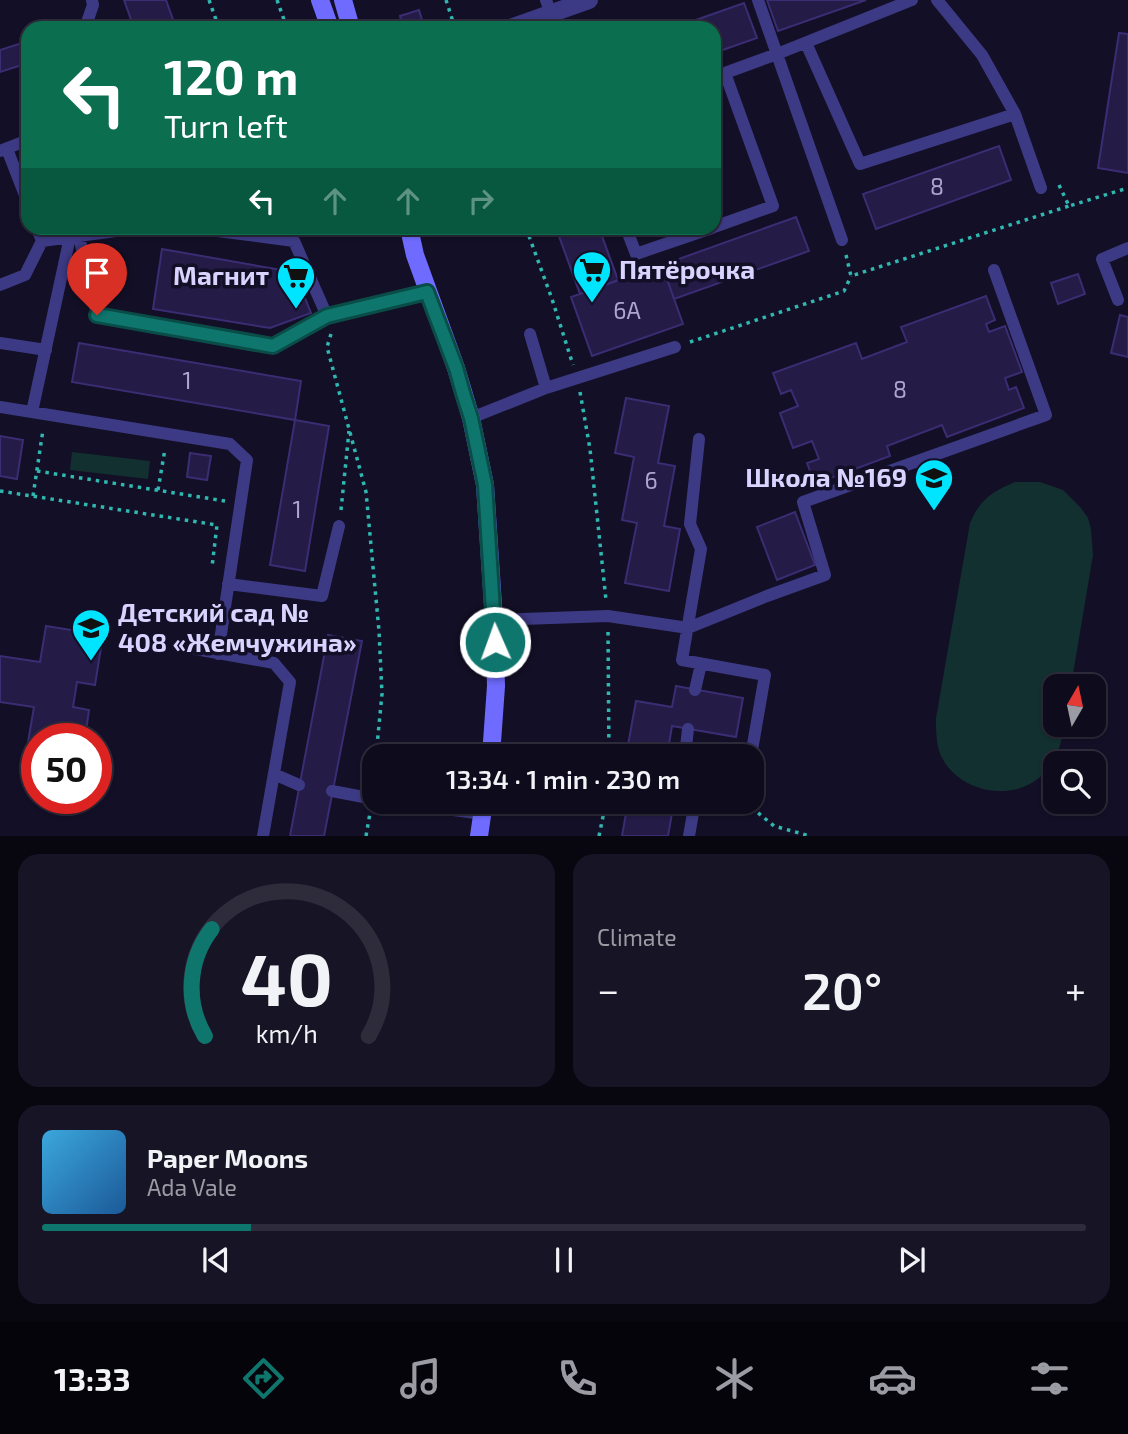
<!DOCTYPE html>
<html lang="en">
<head>
<meta charset="utf-8">
<style>
	body { margin:0; font-family:"Exo 2",sans-serif; background:#171425; color:#f1f3f6; height:100vh; display:flex; flex-direction:column; font-size:26px; white-space:nowrap }
	* { box-sizing:border-box; margin:0 }
	p { font-size:23px; color:#9b9ba3 }
	.icon { flex:none; width:38px; height:38px; fill:none; stroke:currentColor; stroke-width:2; stroke-linecap:round; stroke-linejoin:round }
	.map { position:relative; height:836px; overflow:hidden }
	.sheet { display:flex; flex-direction:column; gap:18px; padding:18px; background:#08060f; flex:1 }
	.sheet>* { flex:none }
	.top-card { position:absolute; left:21px; top:21px; width:700px; height:214px; border-radius:21px; box-shadow:0 2px 5px #0004,0 0 0 2px #2e2b3b; background:#0b6e4f; color:#fff; overflow:hidden }
	.needle { width:46px; rotate:9deg }
	.buttons { position:absolute; left:1043px; top:674px; display:grid; gap:14px }
	.buttons a { display:grid; place-items:center; width:63px; height:63px; border-radius:14px; background:#0e0b1c; box-shadow:0 2px 5px #0004,0 0 0 2px #2e2b3b; font-size:35px }
	.speed { position:absolute; left:21px; top:723px; display:flex; gap:14px; font-size:35px; font-weight:700; text-align:center }
	.speed>* { display:grid; place-content:center; width:91px; height:91px; border-radius:50%; background:#0e0b1c; box-shadow:0 2px 5px #0004,0 0 0 2px #2e2b3b; line-height:1 }
	.speed .limit { border:10px solid #d22; background:#fff; color:#111 }
	.pin { position:absolute; display:grid; place-items:center; width:60px; height:60px; color:#fff; margin:-72px -30px; border-radius:50% 50% 50% 0; rotate:-45deg; box-shadow:0 0 7px #0007 }
	.pin .icon { rotate:45deg }
	.me { position:absolute; width:77px; margin:-38px; rotate:358deg; stroke-linejoin:round; filter:drop-shadow(0 0 5px #0008) }
	.turn { display:flex; align-items:center; gap:24px; height:147px; padding:0 28px; font-size:32px }
	.turn .icon { width:91px; height:91px; stroke-width:2.5 }
	.turn b { display:block; font-size:49px; line-height:60px }
	.lanes { display:flex; align-items:center; height:66px; padding:0 28px; background:#0003; justify-content:center; gap:35px; direction:ltr }
	.lanes .off { opacity:.35 }
	.big { font-size:52px; font-weight:600; line-height:1.1 }
	.sheet .card { flex:1; display:flex; flex-direction:column; justify-content:center; gap:10px; min-width:0; padding:0 24px; border-radius:21px; background:#171425 }
	.sheet .dial { align-items:center; gap:0 }
	.dial svg { height:182px; overflow:visible; fill:none; stroke:#2e2b3b; stroke-width:7; stroke-linecap:round; text-anchor:middle }
	.dial text { fill:#f1f3f6; stroke:none }
	.song { display:flex; align-items:center; gap:21px }
	.cover { width:84px; height:84px; border-radius:10px; background:linear-gradient(135deg,hsl(200 70% 55%),hsl(210 70% 35%)) }
	.played { height:7px; border-radius:4px; background:linear-gradient(90deg,#0f766e 20%,#2e2b3b 20%) }
	.keys { display:flex; justify-content:space-around; direction:ltr }
	.heat { display:flex; justify-content:space-between; align-items:center; font-size:38px; direction:ltr }
	.sheet .tiles { flex:1; display:grid; gap:18px; grid-template-columns:1fr 1fr }
	.card:last-child { grid-column:span 2 }
	.trip { position:absolute; left:362px; top:744px; width:402px; height:70px; border-radius:21px; background:#0e0b1c; box-shadow:0 2px 5px #0004,0 0 0 2px #2e2b3b; font-weight:600; line-height:70px; text-align:center }
	.tabs { display:flex; height:112px; justify-content:space-around; align-items:center; background:#06040b; color:#9b9ba3 }
	.tabs .icon { width:49px; height:49px }
	.tabs .active { color:#0f766e }
	.tabs b { font-size:32px; color:#f1f3f6 }
	.map>svg:first-child { display:block }
</style>
</head>
<body>
<div class="map">
<svg width="1128" height="836" viewBox="0 0 1128 836">
	<rect width="100%" height="100%" fill="#130f26"/>
	<path fill="#12302f" d="M72,452L150,461L148,479L70,470Z
		M1015,482H1040L1063,490L1081,508L1088,518L1091,529L1093,555L1071,686H1055V724L1064,725C1062,741 1058,757 1047,770C1019,804 960,795 941,756C936,744 936,731 936,718L970,523C980,500 991,492 1015,482Z"/>
	<path fill="#241b47" stroke="#3b2d73" stroke-width="2" d="M124,0H166L176,28H134Z
		M767,0H866L778,31Z
		M744,3L757,38L714,53V28H673Z
		M419,10L422,20L403,27L400,16Z
		M1119,33L1128,34V173L1098,168Z
		M28,41V63L0,72V50Z
		M999,146L1011,180L876,229L863,194Z
		M796,217L809,251L674,299L662,265Z
		M556,228H599L618,280L580,294Z
		M162,249L281,270L292,266L311,313L270,328L153,309Z
		M662,265L683,324L592,356L571,297Z
		M1078,274L1085,294L1058,304L1051,283Z
		M986,296L995,320L986,324L989,332L1005,326L1022,372L1005,378L1009,390L1016,387L1024,408L947,437L942,425L887,446L890,456L815,484L807,463L819,459L812,441L793,448L780,413L798,406L791,390L781,394L773,373L856,343L862,359L907,342L901,327Z
		M1120,315L1128,317V357L1111,353Z
		M79,343L301,381L295,420L72,382Z
		M626,398L669,406L658,463L675,466L664,526L680,529L669,591L625,583L637,523L622,520L634,457L615,453Z
		M295,420L329,426L305,571L270,565Z
		M0,436L23,440L17,479L0,476Z
		M190,453L211,456L207,480L187,477Z
		M795,512L815,565L777,580L757,527Z
		M46,626L103,635L95,685L77,682L73,707L89,710L85,738H37V750L27,748L34,707L0,702V656L40,662Z
		M328,635L362,641L324,836H290Z
		M676,686L743,698L736,737L672,726L667,756H626L636,701L672,707Z
		M628,802H674L668,836H622Z"/>
	<g fill="none" stroke-linecap="round" stroke-linejoin="round">
		<path stroke="#2fb8b0" stroke-width="3.5" stroke-dasharray="3.5 5" stroke-linecap="butt" d="M209,0L219,28
			M277,0L287,28
			M446,0L455,28
			M1059,185L1069,206L1128,188
			M526,228L552,299L573,365
			M846,255L851,276L1069,206
			M331,334L327,347L366,492L379,631L382,694L376,756
			M690,342L844,291L851,276
			M580,392L590,449L606,600
			M37,471L225,501
			M158,490L165,449
			M0,491L217,525L212,567
			M33,496L43,430
			M341,510L349,431
			M608,632L609,756
			M373,785L374,773
			M745,802L774,826L810,836
			M366,836L370,813
			M599,836L606,802"/>
		<path stroke="#3d3a85" stroke-width="12" d="M546,0L556,28
			M758,0L842,240
			M85,28L93,5L92,0
			M806,43L860,164L1015,114L982,55L937,0
			M714,77L777,54L912,0
			M1015,114L1041,188
			M7,149L28,203
			M0,151L28,140
			M714,227L773,206L725,73
			M37,228L42,241L138,228
			M194,228L294,241L327,316L427,292
			M626,228L636,254L712,228
			M79,236L97,315L273,346L327,316
			M0,285L25,275L42,241
			M1118,300L1102,259L1128,248
			M530,334L546,388
			M0,343L46,350
			M0,407L230,444L247,460L218,654
			M32,412L70,237
			M471,418L546,388L675,347
			M699,439L690,524L701,549L682,660L765,675L751,756
			M228,584L322,596L339,526
			M494,620L608,616L688,628L767,596L825,575L803,502L1046,415L994,270
			M184,647L274,663L290,682L263,836
			M695,690L701,664
			M688,729L686,747L705,751
			M704,756L705,751L738,756
			M274,774L299,785
			M332,791L374,799
			M394,802L483,814
			M689,836L695,802"/>
		<path stroke="#3d3a85" stroke-width="18" d="M510,28L589,0"/>
		<path stroke="#6f6bff" stroke-width="18" d="M320,0L330,28
			M343,0L351,28
			M409,228L415,255L456,368L471,418L485,485L494,620L496,686L491,756
			M479,836L484,802"/>
	</g>
	<g fill="none" stroke-linecap="round" stroke-linejoin="round">
		<g stroke="#0a4d48" stroke-width="18">
			<path id="route" d="M97,315L273,346L327,316L427,292L456,368L463,393L471,418L485,485L495,642"/>
		</g>
		<use href="#route" stroke="#0f766e" stroke-width="12"/>
	</g>
	<defs>
		<g id="supermarket-pin" transform="scale(2.0125)"><path d="M0 17L-7.5 6A9.5 9.5 0 1 1 7.5 6Z" fill="#00e5ff" stroke="#130f26"/><path d="M-6-5.5h2.5l.6 2H6L4.5 2H-2.5L-4.4-4H-6ZM-1.5 3.2a1.3 1.3 0 1 0 .1 0ZM3 3.2a1.3 1.3 0 1 0 .1 0Z" fill="#111"/></g>
		<g id="school-pin" transform="scale(2.0125)"><path d="M0 17L-7.5 6A9.5 9.5 0 1 1 7.5 6Z" fill="#00e5ff" stroke="#130f26"/><path d="M0-5L7-2L0 1L-7-2ZM-4 1L0 2.5L4 1V4Q0 6-4 4Z" fill="#111"/></g>
	</defs>
	<g fill-rule="evenodd">
		<use href="#supermarket-pin" x="592" y="270"/>
		<use href="#supermarket-pin" x="296" y="276"/>
		<use href="#school-pin" x="934" y="478"/>
		<use href="#school-pin" x="91" y="628"/>
	</g>
	<g text-anchor="middle" stroke-width="7" stroke-linejoin="round" paint-order="stroke">
		<g font-size="23" fill="#aca6d1">
			<text x="937" y="195">8</text>
			<text x="627" y="319">6А</text>
			<text x="187" y="389">1</text>
			<text x="900" y="398">8</text>
			<text x="651" y="489">6</text>
			<text x="297" y="518">1</text>
		</g>
		<g font-size="26" font-weight="bold" fill="#d9d4ff" stroke="#130f26" text-anchor="start">
			<text x="619" y="279">Пятёрочка</text>
			<text x="269" y="285" text-anchor="end">Магнит</text>
			<text x="907" y="487" text-anchor="end">Школа №169</text>
			<text x="118" y="622">Детский сад №<tspan x="118" dy="30">408 «Жемчужина»</tspan></text>
		</g>
	</g>
</svg>
<div class="buttons">
<a><svg class="needle" viewBox="-14 -14 28 28"><path d="M0-13l5 13h-10z" fill="#e53935"/><path d="M0 13l5-13h-10z" fill="#9b9ba3"/></svg></a>
<a><svg class="icon" aria-label="search" viewBox="0 0 24 24"><circle cx="10" cy="10" r="6"/><path d="M15 15l6 6"/></svg></a>
</div>
<div class="speed"><div class="limit">50</div></div>
<div class="pin" style="left:97px;top:315px;background:#d93025"><svg class="icon" aria-label="arrive" viewBox="0 0 24 24"><path d="M6 21V4h12l-3 4 3 4H6"/></svg></div>
<svg class="me" style="left:495px;top:642px" viewBox="-20 -20 40 40"><circle r="17" fill="#0f766e" stroke="#fff" stroke-width="3"/><path d="M0-11L8 9 0 5-8 9z" fill="#fff"/></svg>
<div class="trip">13:34 · 1 min · 230 m</div>
<div class="top-card">
<div class="turn"><svg class="icon" aria-label="left" viewBox="0 0 24 24"><path d="M17 20v-9H6M10 6l-5 5 5 5"/></svg><div><b>120 m</b>Turn left</div></div>
<div class="lanes"><svg class="icon" aria-label="left" viewBox="0 0 24 24"><path d="M17 20v-9H6M10 6l-5 5 5 5"/></svg><svg class="icon off" aria-label="ahead" viewBox="0 0 24 24"><path d="M12 20V5M6 11l6-6 6 6"/></svg><svg class="icon off" aria-label="ahead" viewBox="0 0 24 24"><path d="M12 20V5M6 11l6-6 6 6"/></svg><svg class="icon off" aria-label="right" viewBox="0 0 24 24"><path d="M7 20v-9h11M14 6l5 5-5 5"/></svg></div>
</div>
</div>
<section class="sheet">
<div class="tiles">
<div class="card dial"><svg viewBox="0 0 100 80">
<path d="M14 69A42 42 0 1 1 86 69"/>
<path d="M14 69A42 42 0 0 1 17 22" stroke="#0f766e"/>
<text x="50" y="56" font-size="32" font-weight="700">40</text>
<text x="50" y="72" font-size="11">km/h</text>
</svg></div>
<div class="card"><p>Climate</p>
<div class="heat"><a>−</a><b class="big">20°</b><a>+</a></div>
</div>
<div class="card">
<div class="song"><i class="cover"></i><div><b>Paper Moons</b><p>Ada Vale</p></div></div>
<div class="played"></div>
<div class="keys"><svg class="icon" aria-label="previous" viewBox="0 0 24 24"><path d="M18 5L8 12l10 7zM5 5v14"/></svg><svg class="icon" aria-label="pause" viewBox="0 0 24 24"><path d="M8 5v14M16 5v14"/></svg><svg class="icon" aria-label="next" viewBox="0 0 24 24"><path d="M6 5l10 7-10 7zM19 5v14"/></svg></div>
</div>
</div>
</section>
<nav class="tabs">
<b>13:33</b>
<svg class="icon active" aria-label="directions" viewBox="0 0 24 24"><path d="M12 3l9 9-9 9-9-9zM9 14v-3h6M13 9l2 2-2 2"/></svg>
<svg class="icon" aria-label="music" viewBox="0 0 24 24"><path d="M9 18V5l10-2v13"/><circle cx="6" cy="18" r="3"/><circle cx="16" cy="16" r="3"/></svg>
<svg class="icon" aria-label="phone" viewBox="0 0 24 24"><path d="M5 4h4l2 5-3 2q2 4 5 5l2-3 5 2v4C11 20 4 13 5 4z"/></svg>
<svg class="icon" aria-label="climate" viewBox="0 0 24 24"><path d="M12 3v18M4 7l16 10M4 17L20 7"/></svg>
<svg class="icon" aria-label="car" viewBox="0 0 24 24"><path d="M5 17H2v-5l4-1 3-4h7l3 4 3 1v5h-3M9 17h6M6 11h13"/><circle cx="7" cy="17" r="2"/><circle cx="17" cy="17" r="2"/></svg>
<svg class="icon" aria-label="filters" viewBox="0 0 24 24"><path d="M4 7h16M4 17h16"/><circle cx="9" cy="7" r="2"/><circle cx="15" cy="17" r="2"/></svg>
</nav>
</body>
</html>
